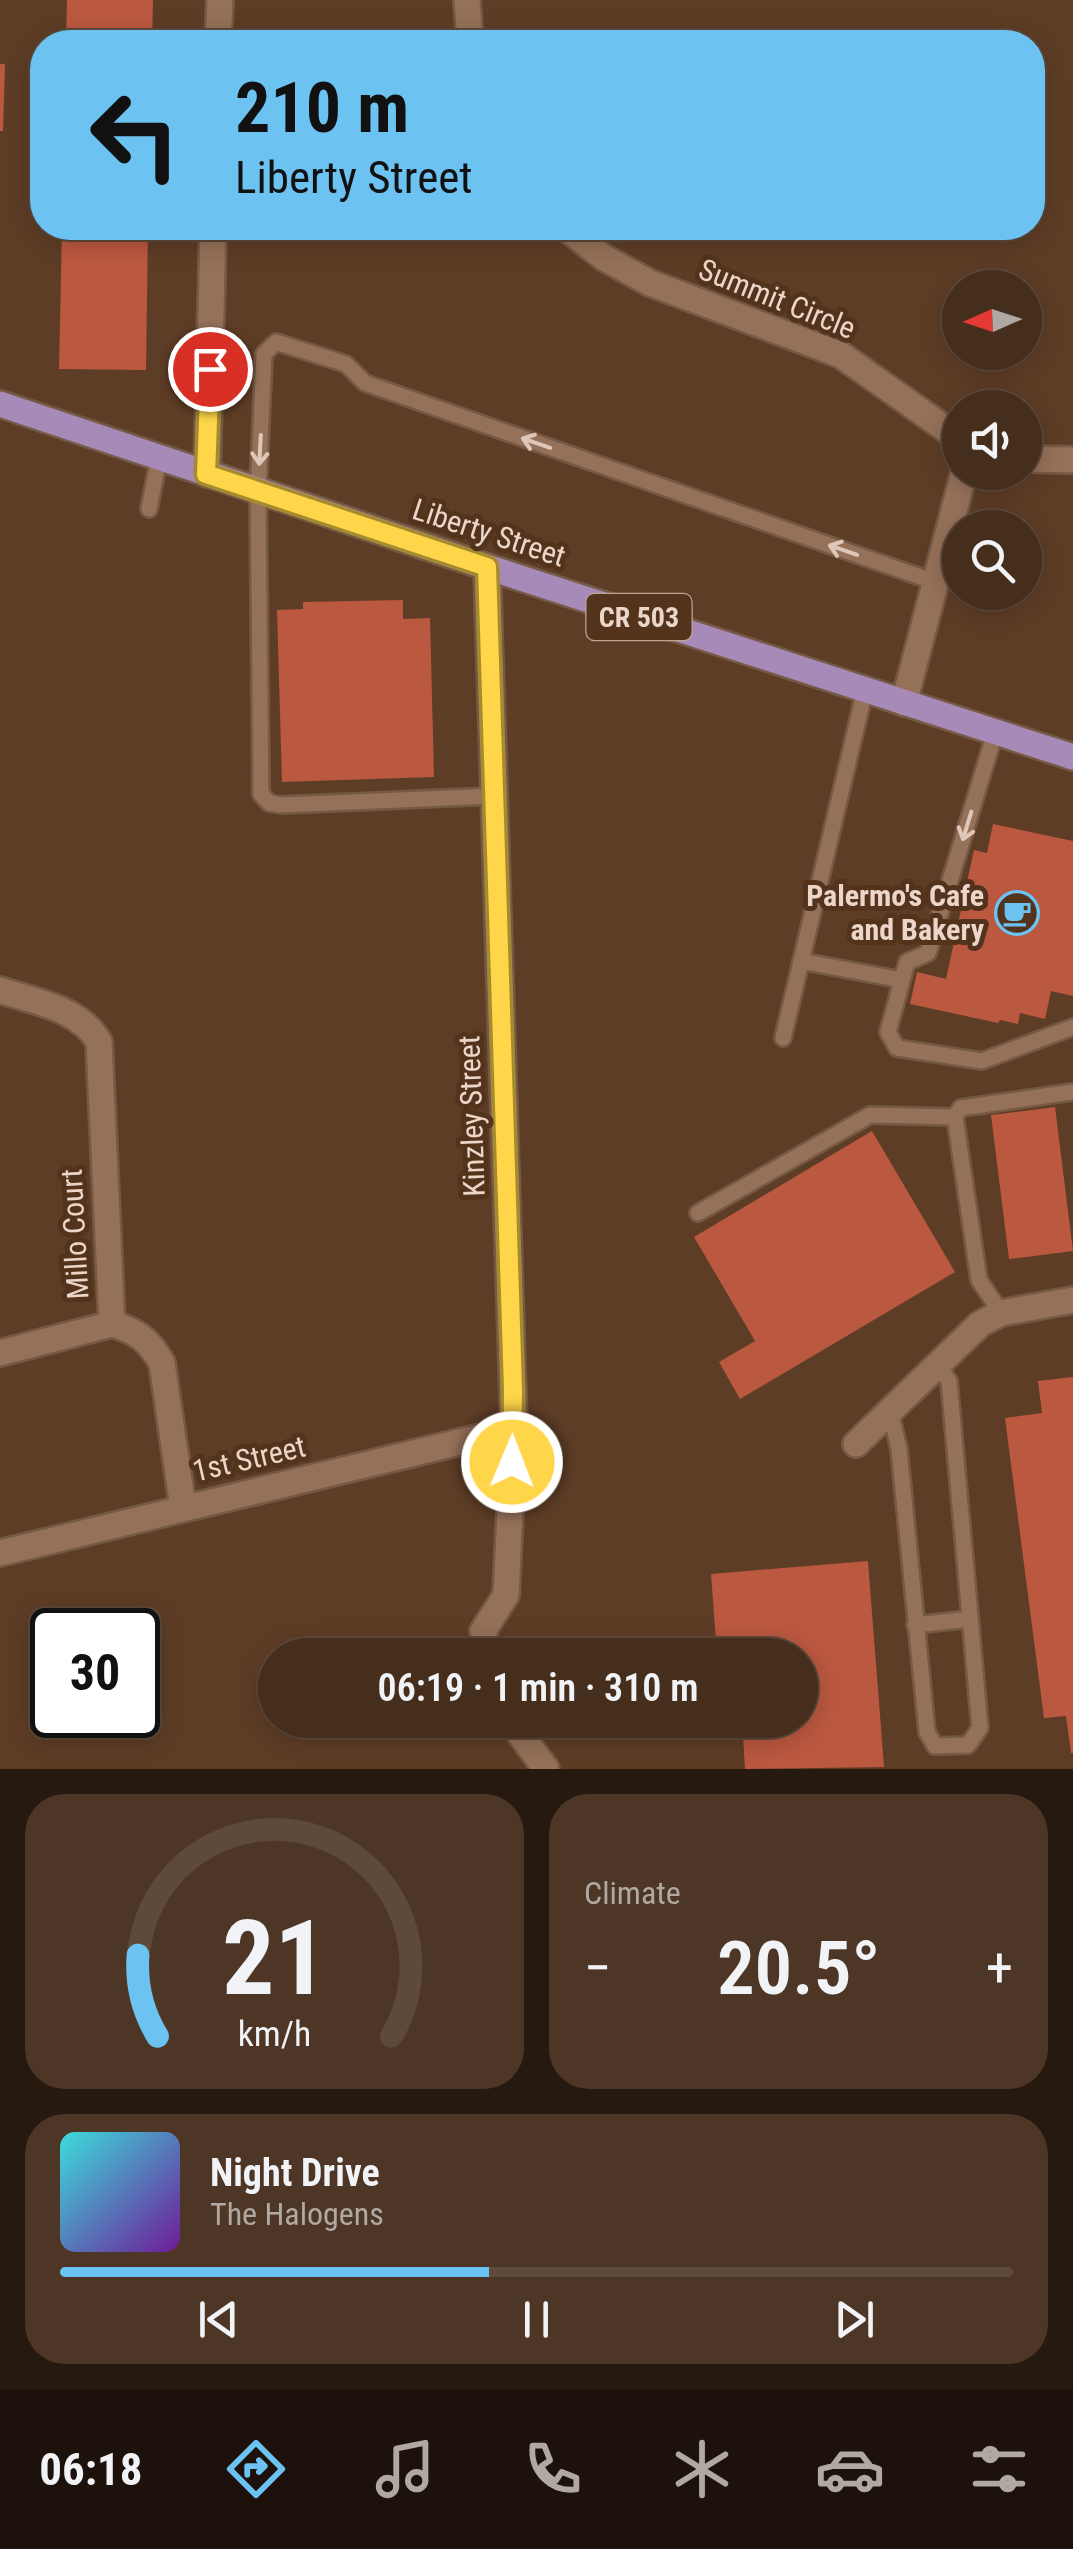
<!DOCTYPE html>
<html lang="en">
<head>
<meta charset="utf-8">
<style>
	body { margin:0; font-family:"Roboto Condensed",sans-serif; background:#4d3625; color:#f1f3f6; height:100vh; display:flex; flex-direction:column; font-size:38px; white-space:nowrap }
	* { box-sizing:border-box; margin:0 }
	p { font-size:32px; color:#b0a8a3 }
	.icon { flex:none; width:55px; height:55px; fill:none; stroke:currentColor; stroke-width:2; stroke-linecap:round; stroke-linejoin:round }
	.map { position:relative; height:1769px; overflow:hidden }
	.side { display:flex; flex-direction:column; gap:25px; padding:25px; background:#26190f; flex:1 }
	.side>* { flex:none }
	.hud { position:absolute; left:30px; top:30px; width:1015px; height:210px; border-radius:40px; box-shadow:0 5px 25px #0003,0 0 0 2px #5e4a3b; background:#6cc3f2; color:#111; overflow:hidden }
	.needle { width:65px; rotate:267deg }
	.buttons { position:absolute; left:942px; top:270px; display:grid; gap:20px }
	.buttons a { display:grid; place-items:center; width:100px; height:100px; border-radius:50%; background:#462e1c; box-shadow:0 5px 25px #0003,0 0 0 2px #5e4a3b; font-size:50px }
	.speed { position:absolute; left:30px; top:1608px; display:flex; gap:20px; font-size:50px; font-weight:700; text-align:center }
	.speed>* { display:grid; place-content:center; width:130px; height:130px; border-radius:50%; background:#462e1c; box-shadow:0 5px 25px #0003,0 0 0 2px #5e4a3b; line-height:1 }
	.speed .limit { border:5px solid #111; border-radius:15px; background:#fff; color:#111 }
	.pin { position:absolute; display:grid; place-items:center; width:85px; height:85px; color:#fff; margin:-42px; border:5px solid #fff; border-radius:50%; box-shadow:0 2px 10px #0007 }
	.me { position:absolute; width:110px; margin:-55px; rotate:1deg; stroke-linejoin:round; filter:drop-shadow(0 0 8px #0008) }
	.turn { display:flex; align-items:center; gap:35px; height:210px; padding:0 40px; font-size:45px }
	.turn .icon { width:130px; height:130px; stroke-width:2.5 }
	.turn b { display:block; font-size:70px; line-height:85px }
	.big { font-size:75px; font-weight:600; line-height:1.1 }
	.side .widget { flex:1; display:flex; flex-direction:column; justify-content:center; gap:15px; min-width:0; padding:0 35px; border-radius:40px; background:#4d3625 }
	.side .dial { align-items:center; gap:0 }
	.dial svg { height:260px; overflow:visible; fill:none; stroke:#5e4a3b; stroke-width:7; stroke-linecap:round; text-anchor:middle }
	.dial text { fill:#f1f3f6; stroke:none }
	.song { display:flex; align-items:center; gap:30px }
	.cover { width:120px; height:120px; border-radius:15px; background:linear-gradient(135deg,hsl(180 70% 55%),hsl(280 70% 35%)) }
	.played { height:10px; border-radius:5px; background:linear-gradient(90deg,#6cc3f2 45%,#5e4a3b 45%) }
	.keys { display:flex; justify-content:space-around; direction:ltr }
	.heat { display:flex; justify-content:space-between; align-items:center; font-size:55px; direction:ltr }
	.side .tiles { flex:1; display:grid; gap:25px; grid-template-columns:1fr 1fr }
	.widget:last-child { grid-column:span 2 }
	.trip { position:absolute; left:258px; top:1638px; width:560px; height:100px; border-radius:50px; background:#462e1c; box-shadow:0 5px 25px #0003,0 0 0 2px #5e4a3b; font-weight:600; line-height:100px; text-align:center }
	.tabs { display:flex; height:160px; justify-content:space-around; align-items:center; background:#1c120b; color:#b0a8a3 }
	.tabs .icon { width:70px; height:70px }
	.tabs .selected { color:#6cc3f2 }
	.tabs b { font-size:45px; color:#f1f3f6 }
	.map>svg:first-child { display:block }
</style>
</head>
<body>
<div class="map">
<svg width="1073" height="1769" viewBox="0 0 1073 1769">
	<rect width="100%" height="100%" fill="#5e3d26"/>
	<path fill="#bb5840" d="M67,0H153L152,42H66Z
		M0,64H5L3,131H0Z
		M62,228H148L146,370L59,369Z
		M403,600V619L430,618L434,777L282,782L277,610L303,609V602Z
		M993,824L1073,841V996L1051,991L1045,1019L1020,1013L1018,1024L1000,1020L998,1023L910,1004L917,972L946,979L974,850L987,853Z
		M1055,1107L1073,1251L1009,1259L991,1115Z
		M872,1131L955,1272L740,1399L719,1362L755,1341L694,1237Z
		M1073,1377V1753H1071L1066,1716L1044,1718L1005,1418L1042,1413L1038,1381Z
		M868,1561L884,1767L745,1769L743,1736L724,1738L723,1720H800V1655H717L711,1574Z"/>
	<g fill="none" stroke-linecap="round" stroke-linejoin="round">
		<g stroke="#755945" stroke-width="20">
			<path id="lane" d="M149,509L159,458
				M995,733L928,953L907,962L888,1032L897,1048L982,1061L1073,1027
				M494,796L281,805L269,803L261,794L258,491L264,354L276,342L346,364L365,383L935,582
				M801,961L902,980
				M783,1038L865,690
				M698,1213L870,1115L955,1117
				M1001,1313L979,1280L955,1117L961,1108L1073,1092
				M890,1411L899,1449L927,1732L935,1746L968,1745L980,1728L949,1381L938,1364
				M915,1625L970,1619"/>
		</g>
		<g stroke="#755945" stroke-width="30">
			<path id="street" d="M467,0L470,42
				M218,42L220,0
				M566,228L603,257L650,283L841,355L960,439
				M1025,459L1073,460
				M207,474L213,228
				M487,567L514,1429L506,1595L483,1631L488,1655
				M904,703L964,472
				M0,990C35,1002 80,1008 99,1042L112,1324
				M112,1324C137,1331 149,1340 162,1363L183,1508
				M0,1353L112,1324
				M856,1444L980,1324L1001,1313L1073,1300
				M0,1553L514,1429
				M510,1720L546,1769"/>
		</g>
		<g stroke="#755945" stroke-width="30">
			<path id="primary" d="M0,404L487,567L1073,757"/>
		</g>
		<use href="#lane" stroke="#967159" stroke-width="15"/>
		<use href="#street" stroke="#967159" stroke-width="25"/>
		<use href="#primary" stroke="#a78ab7" stroke-width="25"/>
	</g>
	<defs><path id="oneway-shaft" d="M-6 0H5M1.5-3L5.5 0L1.5 3" fill="none" stroke-width="1.6" stroke-linecap="round" stroke-linejoin="round" transform="scale(2.5)"/></defs>
	<g stroke="#dec7b8">
		<use href="#oneway-shaft" transform="translate(536 443) rotate(-161)"/>
		<use href="#oneway-shaft" transform="translate(260 450) rotate(93)"/>
		<use href="#oneway-shaft" transform="translate(843 550) rotate(-161)"/>
		<use href="#oneway-shaft" transform="translate(967 826) rotate(107)"/>
	</g>
	<g fill="none" stroke-linecap="round" stroke-linejoin="round">
		<g stroke="#a68a30" stroke-width="25">
			<path id="route" d="M210,369L206,474L487,567L513,1390L512,1462"/>
		</g>
		<use href="#route" stroke="#ffd54a" stroke-width="18"/>
	</g>
	<defs>
		<g id="cafe-ring" transform="scale(2.25)"><circle r="9.5" fill="#53331c" stroke="#6cc3f2" stroke-width="1.5"/><path d="M-5.5-4.5H6V0H3Q3 3.5 0 3.5H-2.5Q-5.5 3.5-5.5 0ZM3-3.2v2h1.7v-2ZM-6 4.5H4V6H-6Z" fill="#6cc3f2"/></g>
	</defs>
	<g fill-rule="evenodd">
		<use href="#cafe-ring" x="1017" y="913"/>
	</g>
	<g text-anchor="middle" stroke-width="10" stroke-linejoin="round" paint-order="stroke">
		<rect fill="#53331c" stroke="#bda595" stroke-width="2.5" x="586.5" y="594" width="105" height="46" rx="8"/>
		<g font-size="28" font-weight="bold" fill="#ebd6c9">
			<text x="639" y="627">CR 503</text>
		</g>
		<g font-size="30" fill="#ebd6c9" stroke="#53331c">
			<text transform="translate(777 299) rotate(22)" y="10">Summit Circle</text>
			<text transform="translate(489 533) rotate(18)" y="10">Liberty Street</text>
			<text transform="translate(472 1116) rotate(-92)" y="10">Kinzley Street</text>
			<text transform="translate(75 1234) rotate(-93)" y="10">Millo Court</text>
			<text transform="translate(249 1459) rotate(-13)" y="10">1st Street</text>
		</g>
		<g font-size="30" font-weight="bold" fill="#ebd6c9" stroke="#53331c" text-anchor="end">
			<text x="984" y="906">Palermo's Cafe<tspan x="984" dy="34">and Bakery</tspan></text>
		</g>
	</g>
</svg>
<div class="buttons">
<a><svg class="needle" viewBox="-14 -14 28 28"><path d="M0-13l5 13h-10z" fill="#e53935"/><path d="M0 13l5-13h-10z" fill="#b0a8a3"/></svg></a>
<a><svg class="icon" aria-label="sound" viewBox="0 0 24 24"><path d="M4 9h4l5-4v14l-5-4H4zM17 9q2 3 0 6"/></svg></a>
<a><svg class="icon" aria-label="search" viewBox="0 0 24 24"><circle cx="10" cy="10" r="6"/><path d="M15 15l6 6"/></svg></a>
</div>
<div class="speed"><div class="limit">30</div></div>
<div class="pin" style="left:210px;top:369px;background:#d93025"><svg class="icon" aria-label="arrive" viewBox="0 0 24 24"><path d="M6 21V4h12l-3 4 3 4H6"/></svg></div>
<svg class="me" style="left:512px;top:1462px" viewBox="-20 -20 40 40"><circle r="17" fill="#ffd54a" stroke="#fff" stroke-width="3"/><path d="M0-11L8 9 0 5-8 9z" fill="#fff"/></svg>
<div class="trip">06:19 · 1 min · 310 m</div>
<div class="hud">
<div class="turn"><svg class="icon" aria-label="left" viewBox="0 0 24 24"><path d="M17 20v-9H6M10 6l-5 5 5 5"/></svg><div><b>210 m</b>Liberty Street</div></div>
</div>
</div>
<section class="side">
<div class="tiles">
<div class="widget dial"><svg viewBox="0 0 100 80">
<path d="M14 69A42 42 0 1 1 86 69"/>
<path d="M14 69A42 42 0 0 1 8 44" stroke="#6cc3f2"/>
<text x="50" y="56" font-size="32" font-weight="700">21</text>
<text x="50" y="72" font-size="11">km/h</text>
</svg></div>
<div class="widget"><p>Climate</p>
<div class="heat"><a>−</a><b class="big">20.5°</b><a>+</a></div>
</div>
<div class="widget">
<div class="song"><i class="cover"></i><div><b>Night Drive</b><p>The Halogens</p></div></div>
<div class="played"></div>
<div class="keys"><svg class="icon" aria-label="previous" viewBox="0 0 24 24"><path d="M18 5L8 12l10 7zM5 5v14"/></svg><svg class="icon" aria-label="pause" viewBox="0 0 24 24"><path d="M8 5v14M16 5v14"/></svg><svg class="icon" aria-label="next" viewBox="0 0 24 24"><path d="M6 5l10 7-10 7zM19 5v14"/></svg></div>
</div>
</div>
</section>
<nav class="tabs">
<b>06:18</b>
<svg class="icon selected" aria-label="directions" viewBox="0 0 24 24"><path d="M12 3l9 9-9 9-9-9zM9 14v-3h6M13 9l2 2-2 2"/></svg>
<svg class="icon" aria-label="music" viewBox="0 0 24 24"><path d="M9 18V5l10-2v13"/><circle cx="6" cy="18" r="3"/><circle cx="16" cy="16" r="3"/></svg>
<svg class="icon" aria-label="phone" viewBox="0 0 24 24"><path d="M5 4h4l2 5-3 2q2 4 5 5l2-3 5 2v4C11 20 4 13 5 4z"/></svg>
<svg class="icon" aria-label="climate" viewBox="0 0 24 24"><path d="M12 3v18M4 7l16 10M4 17L20 7"/></svg>
<svg class="icon" aria-label="car" viewBox="0 0 24 24"><path d="M5 17H2v-5l4-1 3-4h7l3 4 3 1v5h-3M9 17h6M6 11h13"/><circle cx="7" cy="17" r="2"/><circle cx="17" cy="17" r="2"/></svg>
<svg class="icon" aria-label="filters" viewBox="0 0 24 24"><path d="M4 7h16M4 17h16"/><circle cx="9" cy="7" r="2"/><circle cx="15" cy="17" r="2"/></svg>
</nav>
</body>
</html>
